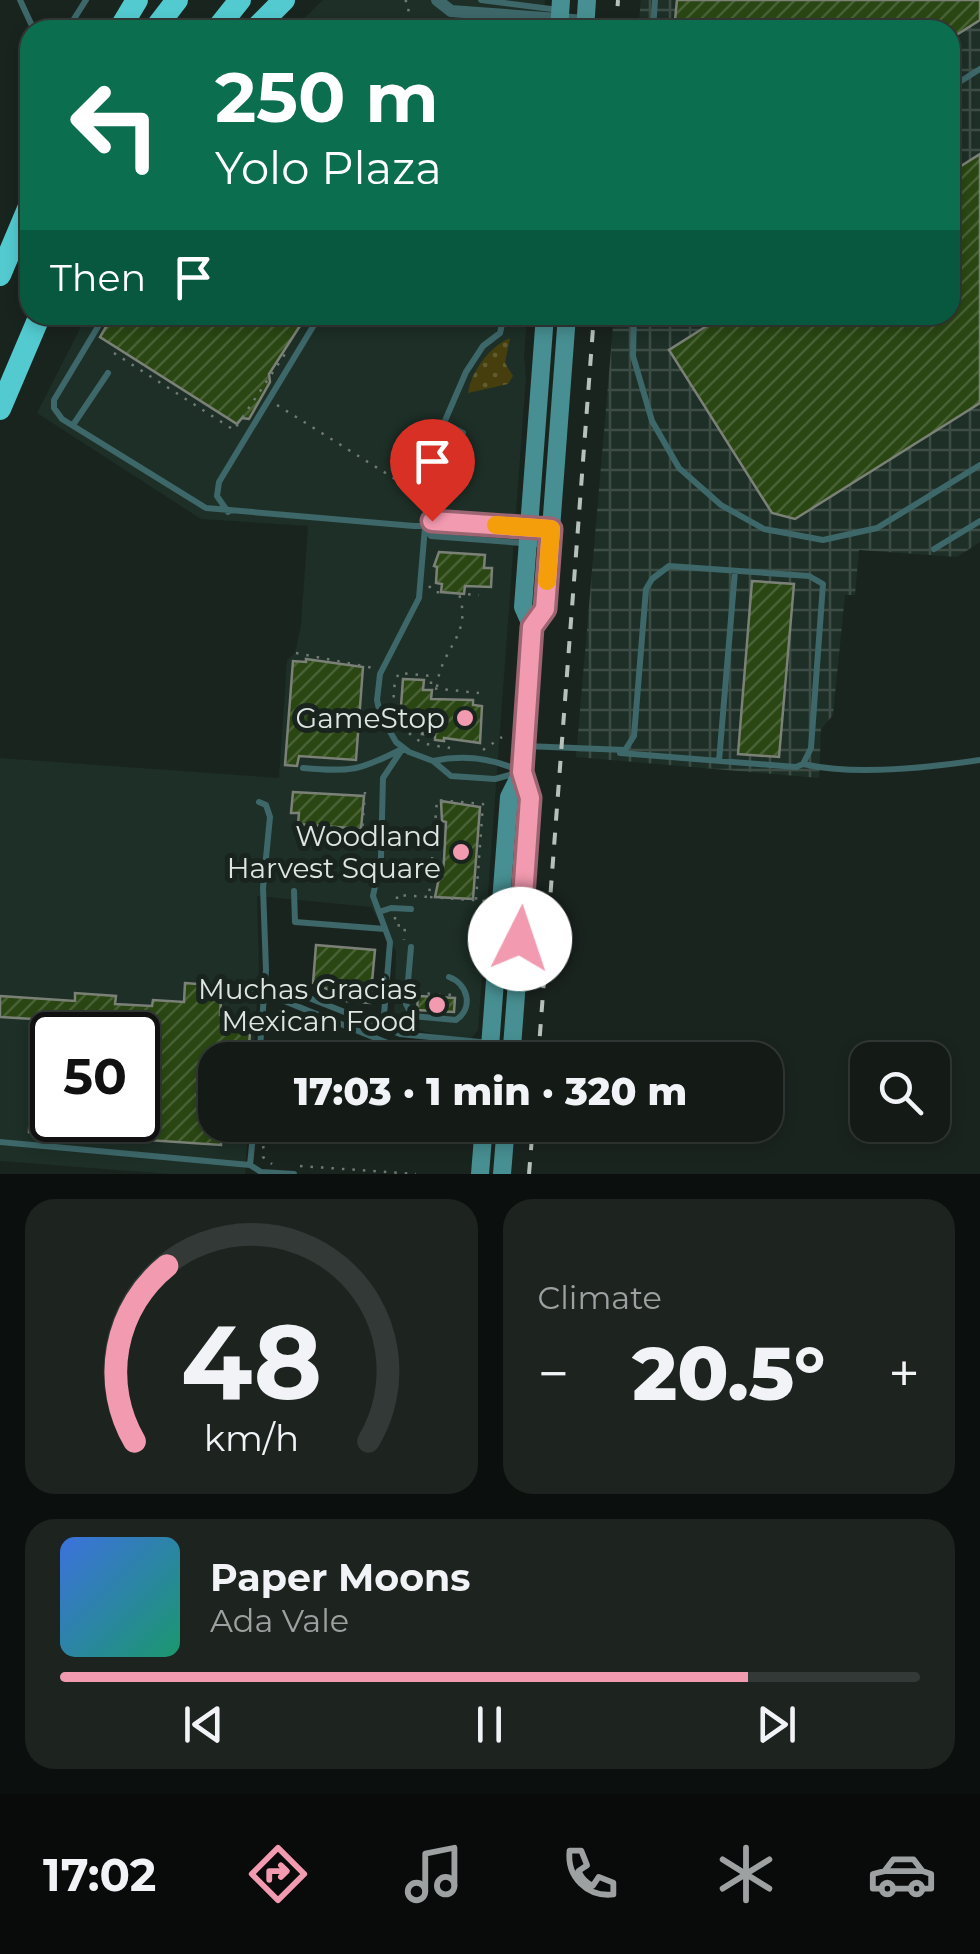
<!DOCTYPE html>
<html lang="en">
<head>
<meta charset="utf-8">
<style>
	body { margin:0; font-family:Montserrat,sans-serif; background:#1d2420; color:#f1f3f6; height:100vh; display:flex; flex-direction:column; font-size:38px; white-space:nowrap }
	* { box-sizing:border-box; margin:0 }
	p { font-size:32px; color:#9da1a1 }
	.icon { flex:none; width:55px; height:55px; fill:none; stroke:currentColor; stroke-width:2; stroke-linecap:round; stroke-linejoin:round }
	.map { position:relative; height:1174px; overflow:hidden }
	.panel { display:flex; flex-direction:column; gap:25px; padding:25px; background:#0b0f0d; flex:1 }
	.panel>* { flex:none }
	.banner { position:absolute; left:20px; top:20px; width:940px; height:305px; border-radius:30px; box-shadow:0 5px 15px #0003,0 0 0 2px #333936; background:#0b6e4f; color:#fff; overflow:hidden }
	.fabs { position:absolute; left:850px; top:1042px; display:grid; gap:20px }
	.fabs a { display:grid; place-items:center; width:100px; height:100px; border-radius:20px; background:#141b17; box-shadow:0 5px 15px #0003,0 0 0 2px #333936; font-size:50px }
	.speed { position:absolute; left:30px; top:1012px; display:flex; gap:20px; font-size:50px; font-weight:700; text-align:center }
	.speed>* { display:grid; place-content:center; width:130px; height:130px; border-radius:50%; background:#141b17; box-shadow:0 5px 15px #0003,0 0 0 2px #333936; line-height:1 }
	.speed .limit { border:5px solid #111; border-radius:15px; background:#fff; color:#111 }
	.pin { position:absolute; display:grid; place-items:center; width:85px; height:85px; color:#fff; margin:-102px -42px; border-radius:50% 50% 50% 0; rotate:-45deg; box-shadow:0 0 10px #0007 }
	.pin .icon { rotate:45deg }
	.me { position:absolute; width:110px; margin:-55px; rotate:4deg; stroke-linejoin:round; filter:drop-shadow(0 0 8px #0008) }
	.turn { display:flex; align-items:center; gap:35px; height:210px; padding:0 30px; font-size:45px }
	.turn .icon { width:130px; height:130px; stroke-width:2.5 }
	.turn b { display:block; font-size:70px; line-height:85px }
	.then { display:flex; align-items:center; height:95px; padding:0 30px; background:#0003; gap:20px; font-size:38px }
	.big { font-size:75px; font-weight:800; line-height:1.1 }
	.panel .tile { flex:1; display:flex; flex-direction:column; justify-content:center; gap:15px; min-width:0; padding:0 35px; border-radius:30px; background:#1d2420 }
	.panel .dial { align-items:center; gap:0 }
	.dial svg { height:260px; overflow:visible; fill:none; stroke:#333936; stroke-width:7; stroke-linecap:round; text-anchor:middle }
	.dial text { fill:#f1f3f6; stroke:none }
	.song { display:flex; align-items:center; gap:30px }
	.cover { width:120px; height:120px; border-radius:15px; background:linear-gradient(135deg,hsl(220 70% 55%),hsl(160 70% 35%)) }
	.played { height:10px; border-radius:5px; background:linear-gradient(90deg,#f29ab0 80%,#333936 80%) }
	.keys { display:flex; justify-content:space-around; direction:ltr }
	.heat { display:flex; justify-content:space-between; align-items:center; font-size:55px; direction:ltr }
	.panel .tiles { flex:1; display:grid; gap:25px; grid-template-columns:1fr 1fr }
	.tile:last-child { grid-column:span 2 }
	.trip { position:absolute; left:198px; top:1042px; width:585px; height:100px; border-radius:30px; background:#141b17; box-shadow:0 5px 15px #0003,0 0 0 2px #333936; font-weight:800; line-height:100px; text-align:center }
	.tab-bar { display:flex; height:160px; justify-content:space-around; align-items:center; background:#080b09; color:#9da1a1 }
	.tab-bar .icon { width:70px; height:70px }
	.tab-bar .current { color:#f29ab0 }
	.tab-bar b { font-size:45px; color:#f1f3f6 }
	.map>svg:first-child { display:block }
</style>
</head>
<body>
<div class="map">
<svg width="980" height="1174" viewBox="0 0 980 1174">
	<defs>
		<pattern id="industrial-grid" width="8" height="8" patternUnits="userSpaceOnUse" patternTransform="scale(2.5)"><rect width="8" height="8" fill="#1d2f27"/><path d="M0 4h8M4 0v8" fill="none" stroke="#3d4d46"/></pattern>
		<pattern id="green-dots" width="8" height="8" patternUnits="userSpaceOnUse" patternTransform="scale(2.5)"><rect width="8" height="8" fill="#463f0d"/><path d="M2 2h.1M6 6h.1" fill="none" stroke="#605b30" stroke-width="1.8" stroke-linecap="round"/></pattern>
		<pattern id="building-hatch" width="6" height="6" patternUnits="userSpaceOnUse" patternTransform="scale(2.5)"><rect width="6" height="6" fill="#2a4713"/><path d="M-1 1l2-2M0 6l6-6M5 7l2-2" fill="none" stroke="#486135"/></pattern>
	</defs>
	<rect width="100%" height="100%" fill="#1a241f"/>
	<path fill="#1d2f27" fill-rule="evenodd" d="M323,0H545L542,30H292Z
		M87,315H527L524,356L526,377L478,1030L471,1039L448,1038L394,1023L396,951L371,907L257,896L259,969L253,1060H215V1125H248L245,1174H170L0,1161V758L279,778L287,660L295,653L301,625L308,526L201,519L37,413ZM52,1035H138V1120H52Z"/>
	<path fill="url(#industrial-grid)" d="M641,0H980V542L957,557L859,550L855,595H845L833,715L821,729L819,778L576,757L614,315H950V30H638Z"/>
	<path fill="url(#green-dots)" d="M510,338L505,363L513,376L508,384L468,393C471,372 489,347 510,338Z"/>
	<path fill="url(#building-hatch)" stroke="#7b8177" stroke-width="2.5" fill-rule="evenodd" d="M677,0H980V20L950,39V30H674Z
		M980,154V403L795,519L772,513L669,350L724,315H950V173Z
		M113,315H298L305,318L269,374L270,382L249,419L242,418L237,424L100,337Z
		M439,552L485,555L484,568H492L491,587L465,586L464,594L441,592L442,584L436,583L437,567L434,566Z
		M752,581L794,584L779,757L738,754Z
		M306,659L363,667L356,760L299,756L297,766L285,765L293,661L306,662Z
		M403,679L424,680L423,690H432L431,699L473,700V705L482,706L480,743L444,738V741L435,740V735L422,734V729H413L414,717H404V706H401Z
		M293,792L364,796L361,829L298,824L299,813H291Z
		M441,801L480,807L473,899L435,897L439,878H442L444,860L446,822L442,821Z
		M316,945L375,950L370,1003L346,1001V997L313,983Z
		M185,983L222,986L220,1015H231L230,1030L250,1032L248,1060H215V1125H223L221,1145L29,1132L33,1019L0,1017V996L75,1001V993L116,996L115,1004L152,1006L153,1000L184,1002ZM52,1035H138V1120H52Z
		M418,996L455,998L454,1012L417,1010Z"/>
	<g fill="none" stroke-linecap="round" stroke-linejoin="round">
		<path stroke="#717975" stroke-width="2.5" stroke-dasharray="2.5 8" stroke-linecap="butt" d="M405,0L409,4L408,15
			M114,353L234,430L285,354
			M277,405L419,494
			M429,586L434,592L479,595
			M296,653L373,668
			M437,687C440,648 473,636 459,594
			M450,748C440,746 427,746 418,740C396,727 387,695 399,673L431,676V688L479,693
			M483,750L502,737
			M365,792L362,832L375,833
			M393,837L434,839
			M430,897L487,901
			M397,899V895L429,897L437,800L483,804L476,900
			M395,917V925L405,926L404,940
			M417,993L454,995
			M272,1019L275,1012L284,1010
			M264,1125L263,1157L272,1164
			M300,1166L416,1174"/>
		<path stroke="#3d6769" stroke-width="6" d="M20,0L34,30
			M481,0L559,10
			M67,30L86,0
			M653,30L655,0
			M950,88L980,69
			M105,315L54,400V408L62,419L206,508L414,526H425L432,521L547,529
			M504,315L500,333L483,346L466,372L444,423L429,480L419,598L380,674L377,700L380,714L396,742L409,752L433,761L451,776L495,779L517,773
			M634,315L633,356L652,421L679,468L721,505L764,529L823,540L877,528L980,465
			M444,423L463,433
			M73,425L108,373
			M429,480L459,488
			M228,512L217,496L219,482L320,315
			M425,527L431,536L548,545
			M934,549L980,521
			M525,746L625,750L634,736L646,589L652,579L669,566L809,576L823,584L811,748L803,764L796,767L620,753
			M433,761C464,754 492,758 520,771
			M719,761L735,571
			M803,764C856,776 927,768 980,760
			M303,768C351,772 359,771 402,749
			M259,802L266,805L270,817L263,888L266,970L259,1060
			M294,891L295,922L385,929
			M379,912L391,908L411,909
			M411,947L406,1004L412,1016L456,1020C474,1008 468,984 449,977
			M238,987L264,990L279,986L400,1034L511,1045
			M265,990L277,998L400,1048L510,1056
			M383,1027L390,942L373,896L381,857L383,778L403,748
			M0,1142L250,1165L261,1172L294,1174
			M250,1165L254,1125"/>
		<path stroke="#3d6769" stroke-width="12" d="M437,0L451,11L586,21"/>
		<path stroke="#478f92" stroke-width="18" d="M559,30L561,0
			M585,30L587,0
			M532,627L545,609L567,315
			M489,1060L509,797L522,771L524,746L532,627L523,607L545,315
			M511,1060L531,798L522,771
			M480,1174L484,1125
			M502,1174L506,1125"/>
		<path stroke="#52cacf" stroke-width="22" d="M119,30L137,0
			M154,30L177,0
			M216,30L240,0
			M254,30L284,0
			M0,275L30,204
			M0,409L40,315"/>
		<path stroke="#b8c0bc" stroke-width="4" stroke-dasharray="12 12" stroke-linecap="butt" d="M616,30L618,0
			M538,1060L594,315
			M529,1174L533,1125"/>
	</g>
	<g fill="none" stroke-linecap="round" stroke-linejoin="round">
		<g stroke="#9d6472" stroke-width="25">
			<path id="route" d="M432,521L551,529L545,609L532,627L522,772L530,798L520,939"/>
		</g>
		<use href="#route" stroke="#f29ab0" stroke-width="18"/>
		<path stroke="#f59e0b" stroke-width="18" d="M496,525L551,529L547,581"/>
	</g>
	<g fill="#f29ab0" stroke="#1a241f" stroke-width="4">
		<circle cx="465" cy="718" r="10"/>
		<circle cx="461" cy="852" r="10"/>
		<circle cx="437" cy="1005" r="10"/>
	</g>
	<g text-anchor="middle" stroke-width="10" stroke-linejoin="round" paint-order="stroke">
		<g font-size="28" fill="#dee5e2" stroke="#1a241f" text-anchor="end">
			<text x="445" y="728">GameStop</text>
			<text x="441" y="846">Woodland<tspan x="441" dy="32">Harvest Square</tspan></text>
			<text x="417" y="999">Muchas Gracias<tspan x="417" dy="32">Mexican Food</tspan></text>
		</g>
	</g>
</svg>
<div class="fabs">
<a><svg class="icon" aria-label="search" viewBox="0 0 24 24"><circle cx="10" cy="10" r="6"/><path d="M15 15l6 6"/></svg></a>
</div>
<div class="speed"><div class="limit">50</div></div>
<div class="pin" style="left:432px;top:521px;background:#d93025"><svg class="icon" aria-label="arrive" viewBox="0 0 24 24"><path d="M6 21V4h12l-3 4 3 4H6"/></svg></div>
<svg class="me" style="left:520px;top:939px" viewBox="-20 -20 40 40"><circle r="19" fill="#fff"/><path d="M0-13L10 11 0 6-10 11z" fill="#f29ab0"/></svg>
<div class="trip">17:03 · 1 min · 320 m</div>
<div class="banner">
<div class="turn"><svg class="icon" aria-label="left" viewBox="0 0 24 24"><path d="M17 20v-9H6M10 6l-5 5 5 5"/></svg><div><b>250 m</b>Yolo Plaza</div></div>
<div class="then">Then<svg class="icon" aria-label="arrive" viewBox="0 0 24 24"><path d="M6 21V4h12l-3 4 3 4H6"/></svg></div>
</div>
</div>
<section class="panel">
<div class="tiles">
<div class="tile dial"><svg viewBox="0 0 100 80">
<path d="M14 69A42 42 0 1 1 86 69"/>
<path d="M14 69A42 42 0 0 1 24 15" stroke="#f29ab0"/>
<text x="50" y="56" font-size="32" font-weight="700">48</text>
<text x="50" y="72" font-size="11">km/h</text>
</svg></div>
<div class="tile"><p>Climate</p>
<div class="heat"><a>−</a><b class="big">20.5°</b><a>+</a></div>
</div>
<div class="tile">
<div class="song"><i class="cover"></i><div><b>Paper Moons</b><p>Ada Vale</p></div></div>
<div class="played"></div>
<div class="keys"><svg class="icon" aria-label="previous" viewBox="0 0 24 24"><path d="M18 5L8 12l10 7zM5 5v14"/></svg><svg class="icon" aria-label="pause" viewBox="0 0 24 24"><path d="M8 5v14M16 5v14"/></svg><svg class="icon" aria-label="next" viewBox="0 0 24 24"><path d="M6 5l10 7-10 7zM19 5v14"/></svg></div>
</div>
</div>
</section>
<nav class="tab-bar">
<b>17:02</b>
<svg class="icon current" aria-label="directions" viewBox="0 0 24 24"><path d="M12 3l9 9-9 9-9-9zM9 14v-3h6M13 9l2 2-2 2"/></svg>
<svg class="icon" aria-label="music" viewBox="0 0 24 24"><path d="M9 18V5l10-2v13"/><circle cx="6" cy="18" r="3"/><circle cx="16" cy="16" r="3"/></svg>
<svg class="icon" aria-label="phone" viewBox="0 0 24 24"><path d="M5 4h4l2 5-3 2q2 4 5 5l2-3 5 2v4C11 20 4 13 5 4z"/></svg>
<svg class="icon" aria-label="climate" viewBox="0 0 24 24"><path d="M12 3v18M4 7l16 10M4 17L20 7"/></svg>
<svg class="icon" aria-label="car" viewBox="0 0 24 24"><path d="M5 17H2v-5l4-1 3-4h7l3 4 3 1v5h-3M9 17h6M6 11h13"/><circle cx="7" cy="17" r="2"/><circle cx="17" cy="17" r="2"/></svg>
</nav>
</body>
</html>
